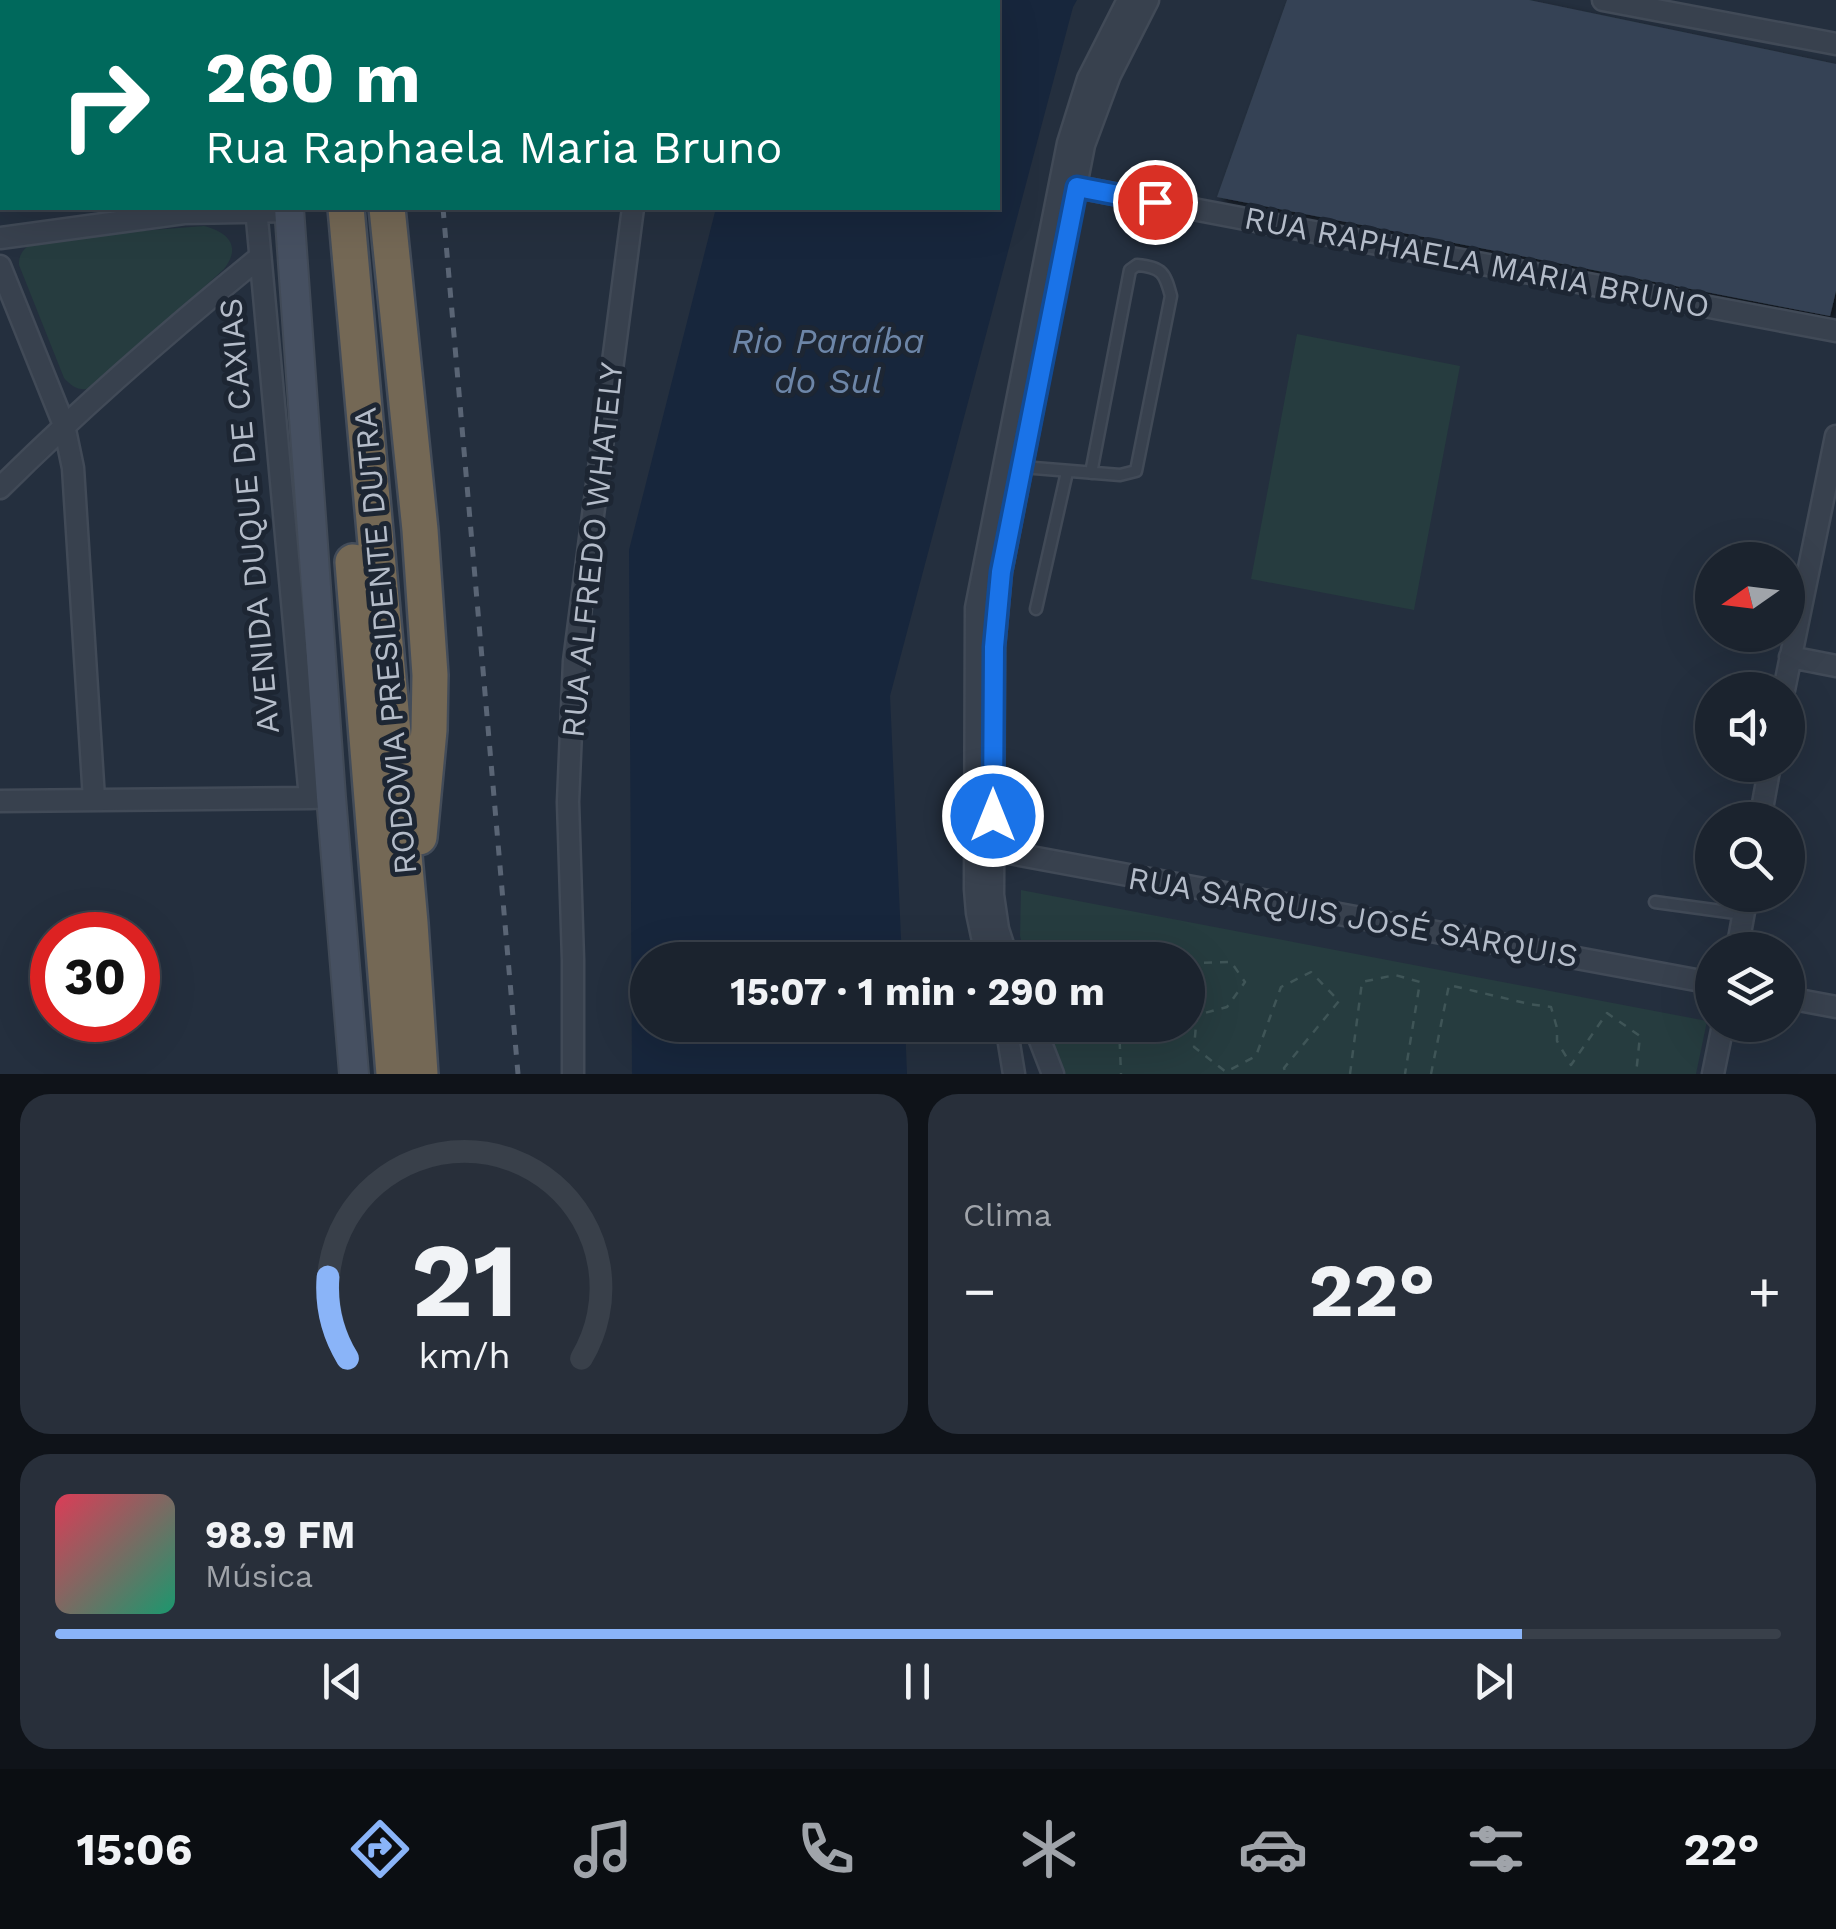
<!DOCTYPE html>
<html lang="pt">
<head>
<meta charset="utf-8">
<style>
	body { margin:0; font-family:"Work Sans",sans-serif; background:#282f3a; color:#f1f3f6; height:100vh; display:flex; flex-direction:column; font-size:38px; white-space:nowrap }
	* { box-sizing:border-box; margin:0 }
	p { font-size:32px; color:#a0a4aa }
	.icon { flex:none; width:55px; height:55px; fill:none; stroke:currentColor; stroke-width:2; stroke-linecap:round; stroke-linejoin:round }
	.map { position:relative; height:1074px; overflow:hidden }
	.side { display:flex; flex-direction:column; gap:20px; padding:20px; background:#0f1319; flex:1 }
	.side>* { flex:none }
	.banner { position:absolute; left:0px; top:0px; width:1000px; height:210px; box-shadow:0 10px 40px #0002,0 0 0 2px #39404a; background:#00695c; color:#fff; overflow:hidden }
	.needle { width:65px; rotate:256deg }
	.tools { position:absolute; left:1695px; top:542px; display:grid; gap:20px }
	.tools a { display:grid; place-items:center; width:110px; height:110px; border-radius:50%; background:#1b232e; box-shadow:0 10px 40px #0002,0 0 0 2px #39404a; font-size:50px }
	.speed { position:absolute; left:30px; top:912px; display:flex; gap:20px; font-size:50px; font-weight:700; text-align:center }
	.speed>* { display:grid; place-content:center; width:130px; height:130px; border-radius:50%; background:#1b232e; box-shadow:0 10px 40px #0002,0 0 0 2px #39404a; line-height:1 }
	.speed .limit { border:15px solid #d22; background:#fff; color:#111 }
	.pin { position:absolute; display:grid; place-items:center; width:85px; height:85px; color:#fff; margin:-42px; border:5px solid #fff; border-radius:50%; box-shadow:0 2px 10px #0007 }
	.me { position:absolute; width:110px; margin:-55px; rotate:0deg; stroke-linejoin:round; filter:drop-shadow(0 0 8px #0008) }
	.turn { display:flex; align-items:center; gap:35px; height:210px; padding:0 40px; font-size:45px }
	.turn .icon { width:130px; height:130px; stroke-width:2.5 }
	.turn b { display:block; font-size:70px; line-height:85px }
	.big { font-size:75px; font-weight:700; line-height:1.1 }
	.side .widget { flex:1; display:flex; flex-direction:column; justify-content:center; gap:15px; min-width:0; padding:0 35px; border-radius:30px; background:#282f3a }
	.side .dial { align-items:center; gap:0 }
	.dial svg { height:260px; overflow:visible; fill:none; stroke:#39404a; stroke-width:7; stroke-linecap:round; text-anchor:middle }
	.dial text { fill:#f1f3f6; stroke:none }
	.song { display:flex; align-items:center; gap:30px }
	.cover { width:120px; height:120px; border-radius:15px; background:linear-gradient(135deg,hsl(350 70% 55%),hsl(160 70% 35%)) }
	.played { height:10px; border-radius:5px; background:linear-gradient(90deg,#8ab4f8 85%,#39404a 85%) }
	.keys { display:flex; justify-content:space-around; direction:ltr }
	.heat { display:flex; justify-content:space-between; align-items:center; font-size:55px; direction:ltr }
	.side .tiles { flex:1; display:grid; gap:20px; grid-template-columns:1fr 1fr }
	.widget:last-child { grid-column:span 2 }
	.trip { position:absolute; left:630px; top:942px; width:575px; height:100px; border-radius:50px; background:#1b232e; box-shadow:0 10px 40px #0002,0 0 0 2px #39404a; font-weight:700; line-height:100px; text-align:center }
	.tabs { display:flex; height:160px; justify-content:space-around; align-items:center; background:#0b0e12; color:#a0a4aa }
	.tabs .icon { width:70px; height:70px }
	.tabs .selected { color:#8ab4f8 }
	.tabs b { font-size:45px; color:#f1f3f6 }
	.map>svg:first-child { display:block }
</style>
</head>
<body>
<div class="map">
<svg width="1836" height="1074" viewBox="0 0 1836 1074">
	<defs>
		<filter id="shadow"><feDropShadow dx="5.5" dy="5.5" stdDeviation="5" flood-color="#0009"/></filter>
	</defs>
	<rect width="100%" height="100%" fill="#242f3e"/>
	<path fill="#263c3f" d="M204,226C228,232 242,246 224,269L95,386C82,393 73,388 64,378L19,265C18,247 35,241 50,238Z
		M1297,334L1460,366L1414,610L1251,579Z
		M1021,890L1707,1021L1696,1074H1059L1044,1025H1188V960H1026L1020,936Z"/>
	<path fill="#17263c" d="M776,0H1077L1073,7L890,696L902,960H648V1025H905L907,1074H632L629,550L716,208H998V2H775Z"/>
	<path fill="#364354" filter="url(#shadow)" d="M1287,0H1529L1836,64V291L1830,316L1217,197Z"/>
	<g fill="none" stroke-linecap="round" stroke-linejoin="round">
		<g stroke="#414a57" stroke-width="15">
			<path id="lane" d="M1022,467L1120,475L1136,471L1171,296C1165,273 1162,267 1137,265L1130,270L1091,473
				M1036,609L1067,472
				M1655,902L1743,914"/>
		</g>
		<g stroke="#414a57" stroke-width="25">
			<path id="street" d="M240,0L241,2
				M1603,0L1836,44
				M658,2V0
				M0,25H2
				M1067,182L1077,187L1836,331
				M256,208L310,798L331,797
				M0,238L184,213L289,211
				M0,266L64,425L73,468L94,799
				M0,488C83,406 170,330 260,257
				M1790,657L1836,666
				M1784,690L1836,436
				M0,801L310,798
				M1760,820L1770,765
				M993,850L1712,983
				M1737,950L1747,895
				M987,960L977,913L975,889L976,608L1068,143L1088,79L1128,0
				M1008,960L998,929L993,895L994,647L1001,572L1084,145L1110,75L1148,0
				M1788,998L1836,1007
				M1006,1025L1014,1074
				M1034,1025L1053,1074
				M573,1074V960L568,802L574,661L633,208
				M1713,1074L1723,1025"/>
		</g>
		<g stroke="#414a57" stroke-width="32">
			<path id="secondary" d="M268,0V2
				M289,208L331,797L354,1074"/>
		</g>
		<g stroke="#434c59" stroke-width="40">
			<path id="highway" d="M306,0V2
				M333,0L334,2
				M367,0L368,2
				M346,208L410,923L420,1074
				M387,208L420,530L430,675L429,730L419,837
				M353,562L394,1074"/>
		</g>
		<path stroke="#3f5557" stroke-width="2.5" stroke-dasharray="8 8" stroke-linecap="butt" d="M1188,963L1231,962L1245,982L1227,1007L1197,1015L1194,1047L1226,1072L1256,1056L1281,987L1311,972L1339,1001L1284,1068L1286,1074
			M1119,1025L1121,1074
			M1350,1074L1362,982L1395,975L1420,982L1405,1074
			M1431,1074L1449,985L1529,1004L1551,1007L1557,1028V1041L1571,1065L1607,1013L1640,1036L1636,1074"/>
		<use href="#lane" stroke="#38414e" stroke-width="10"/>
		<use href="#street" stroke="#38414e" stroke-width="20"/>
		<use href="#secondary" stroke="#465061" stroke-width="28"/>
		<use href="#highway" stroke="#746855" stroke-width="35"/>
		<path stroke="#5a6575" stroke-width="5" stroke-dasharray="10 10" stroke-linecap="butt" d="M425,0L426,2
			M443,208L518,1074"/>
	</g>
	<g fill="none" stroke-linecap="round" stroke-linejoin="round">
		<g stroke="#114b97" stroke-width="25">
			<path id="route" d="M993,816L994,647L1001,572L1077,187L1155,202"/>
		</g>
		<use href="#route" stroke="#1a73e8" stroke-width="18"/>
	</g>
	<g text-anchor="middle" stroke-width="10" stroke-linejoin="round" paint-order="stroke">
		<g font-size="32" fill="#b4bcc9" stroke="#1d2633">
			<text transform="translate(1477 262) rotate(11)" y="11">RUA RAPHAELA MARIA BRUNO</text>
			<text transform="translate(249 516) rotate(-95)" y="11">AVENIDA DUQUE DE CAXIAS</text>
			<text transform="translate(592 550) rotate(-84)" y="11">RUA ALFREDO WHATELY</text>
			<text transform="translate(385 641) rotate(-95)" y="11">RODOVIA PRESIDENTE DUTRA</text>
			<text transform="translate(1353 917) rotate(10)" y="11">RUA SARQUIS JOSÉ SARQUIS</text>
		</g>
		<g font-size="35" font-style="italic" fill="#6d86a8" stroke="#1d2633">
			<text x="828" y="353">Rio Paraíba<tspan x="828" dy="40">do Sul</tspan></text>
		</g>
	</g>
</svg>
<div class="tools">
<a><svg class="needle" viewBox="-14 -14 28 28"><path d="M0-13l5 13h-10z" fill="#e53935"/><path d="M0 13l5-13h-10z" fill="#a0a4aa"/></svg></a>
<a><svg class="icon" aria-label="sound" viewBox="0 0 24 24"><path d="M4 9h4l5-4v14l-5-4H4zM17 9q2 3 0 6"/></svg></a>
<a><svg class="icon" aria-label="search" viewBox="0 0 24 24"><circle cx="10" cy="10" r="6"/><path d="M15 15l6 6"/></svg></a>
<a><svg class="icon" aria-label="layers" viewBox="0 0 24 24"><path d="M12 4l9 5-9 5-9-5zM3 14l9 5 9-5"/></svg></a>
</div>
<div class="speed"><div class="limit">30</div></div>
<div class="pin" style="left:1155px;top:202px;background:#d93025"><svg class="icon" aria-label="arrive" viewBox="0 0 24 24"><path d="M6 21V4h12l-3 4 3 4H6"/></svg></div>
<svg class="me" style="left:993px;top:816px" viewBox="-20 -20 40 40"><circle r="17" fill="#1a73e8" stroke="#fff" stroke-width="3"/><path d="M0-11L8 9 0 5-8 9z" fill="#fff"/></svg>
<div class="trip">15:07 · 1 min · 290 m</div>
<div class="banner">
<div class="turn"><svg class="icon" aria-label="right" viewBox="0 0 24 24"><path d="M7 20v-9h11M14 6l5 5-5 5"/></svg><div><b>260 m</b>Rua Raphaela Maria Bruno</div></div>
</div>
</div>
<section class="side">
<div class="tiles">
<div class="widget dial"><svg viewBox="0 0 100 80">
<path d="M14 69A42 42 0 1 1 86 69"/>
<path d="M14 69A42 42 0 0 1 8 44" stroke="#8ab4f8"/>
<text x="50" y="56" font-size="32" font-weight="700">21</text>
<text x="50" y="72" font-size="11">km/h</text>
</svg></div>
<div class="widget"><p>Clima</p>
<div class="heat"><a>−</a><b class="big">22°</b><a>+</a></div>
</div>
<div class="widget">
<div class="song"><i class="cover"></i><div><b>98.9 FM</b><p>Música</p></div></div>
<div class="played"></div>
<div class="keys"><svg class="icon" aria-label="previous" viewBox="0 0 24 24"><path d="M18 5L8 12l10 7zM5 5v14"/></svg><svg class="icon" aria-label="pause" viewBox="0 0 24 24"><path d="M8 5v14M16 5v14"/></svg><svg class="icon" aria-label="next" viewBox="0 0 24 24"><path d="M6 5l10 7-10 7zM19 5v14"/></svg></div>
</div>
</div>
</section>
<nav class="tabs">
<b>15:06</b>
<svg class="icon selected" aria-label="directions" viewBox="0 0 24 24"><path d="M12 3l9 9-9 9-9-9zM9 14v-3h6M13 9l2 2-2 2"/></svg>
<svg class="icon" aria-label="music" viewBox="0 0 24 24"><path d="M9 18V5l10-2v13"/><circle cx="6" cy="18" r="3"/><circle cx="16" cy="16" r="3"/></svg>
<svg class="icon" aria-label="phone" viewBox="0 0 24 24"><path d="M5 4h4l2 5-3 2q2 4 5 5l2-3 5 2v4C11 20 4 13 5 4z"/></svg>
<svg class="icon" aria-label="climate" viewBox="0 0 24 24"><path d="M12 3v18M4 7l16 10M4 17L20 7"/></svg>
<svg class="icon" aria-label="car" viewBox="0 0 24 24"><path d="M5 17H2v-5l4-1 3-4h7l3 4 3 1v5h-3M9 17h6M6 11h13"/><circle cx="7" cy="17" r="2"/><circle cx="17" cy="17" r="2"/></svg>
<svg class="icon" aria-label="filters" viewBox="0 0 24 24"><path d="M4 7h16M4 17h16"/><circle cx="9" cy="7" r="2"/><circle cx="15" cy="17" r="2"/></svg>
<b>22°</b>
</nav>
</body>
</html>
